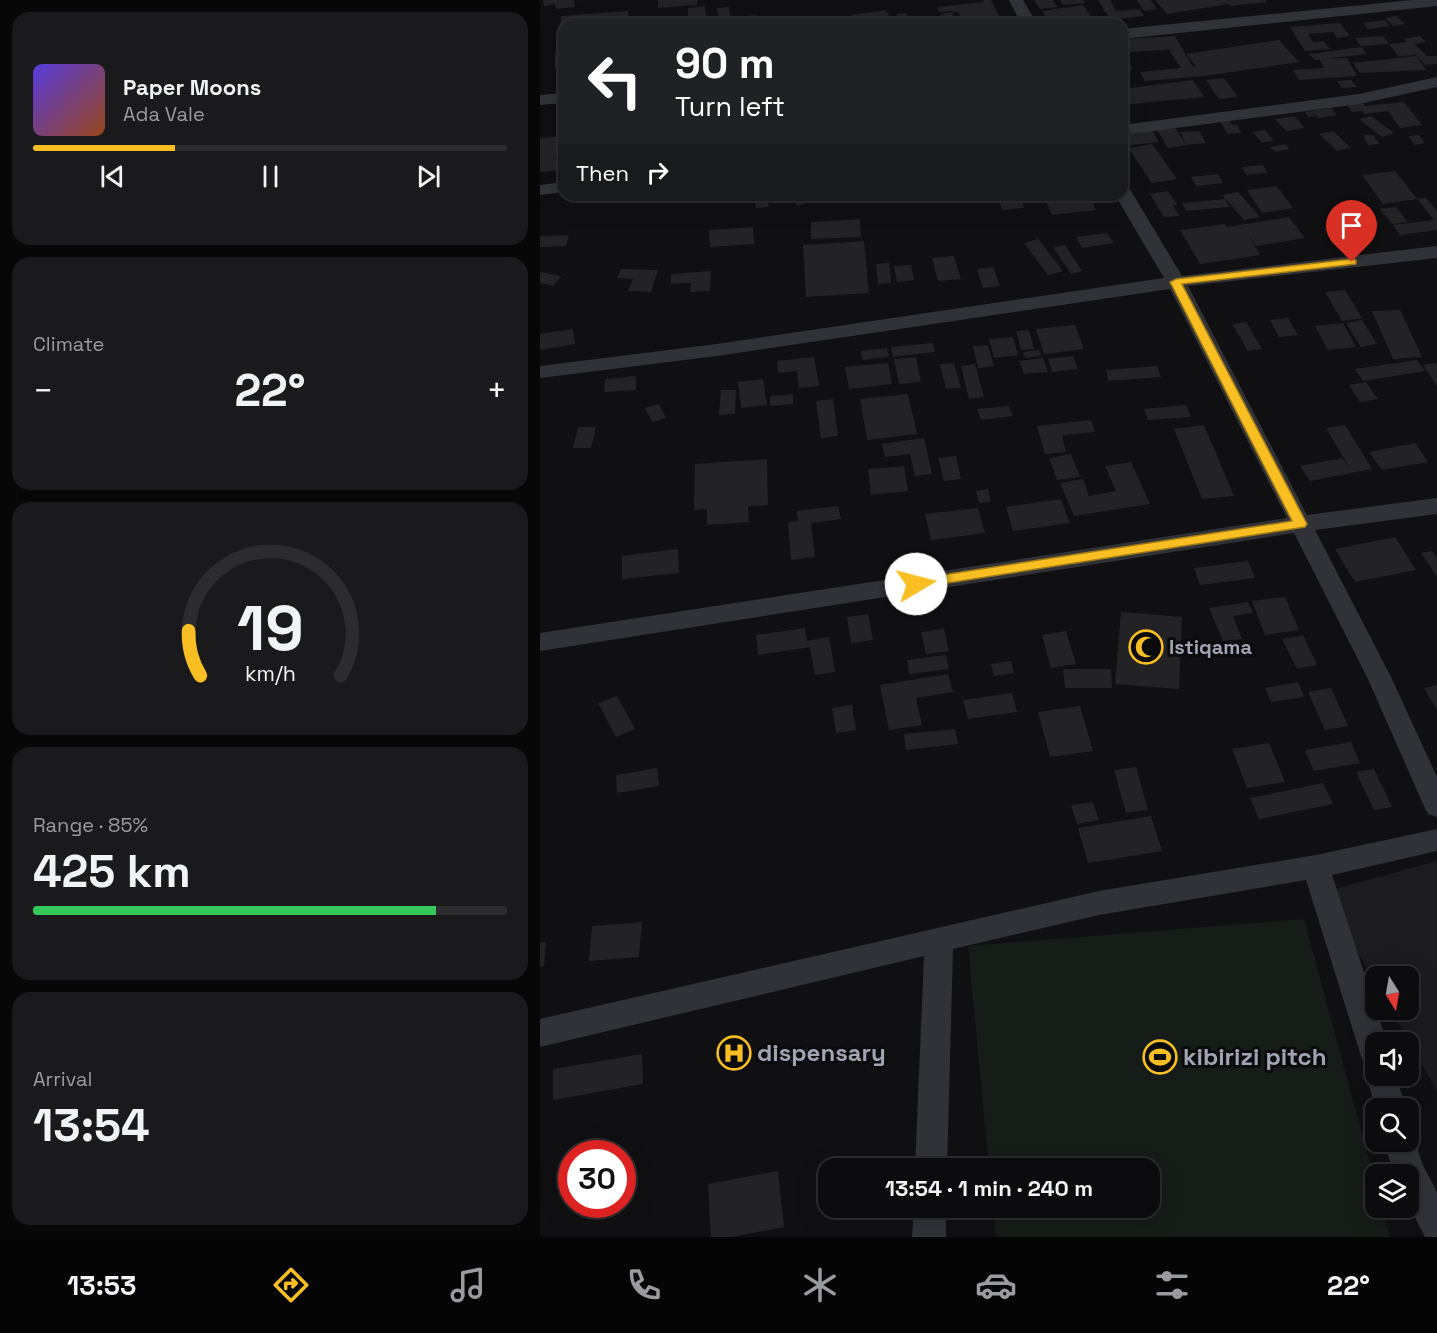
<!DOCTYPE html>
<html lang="en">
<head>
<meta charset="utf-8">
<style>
	body { margin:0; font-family:"Space Grotesk",sans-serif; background:#1a1a1c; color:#f1f3f6; height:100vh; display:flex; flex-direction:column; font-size:22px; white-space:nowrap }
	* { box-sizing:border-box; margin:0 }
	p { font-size:20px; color:#9a9b9e }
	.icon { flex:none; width:33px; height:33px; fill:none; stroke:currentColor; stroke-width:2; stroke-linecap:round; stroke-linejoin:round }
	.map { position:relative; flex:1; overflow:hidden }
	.details { display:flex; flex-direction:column; gap:12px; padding:12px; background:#070708; width:540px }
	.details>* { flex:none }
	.hud { position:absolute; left:18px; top:18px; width:570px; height:183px; border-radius:18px; box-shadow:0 6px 24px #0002,0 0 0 2px #2c2c2e; background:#202124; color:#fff; overflow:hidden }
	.needle { width:39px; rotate:169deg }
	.controls { position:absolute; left:825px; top:966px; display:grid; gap:12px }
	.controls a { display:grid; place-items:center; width:54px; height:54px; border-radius:12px; background:#0c0c0e; box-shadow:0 6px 24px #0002,0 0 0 2px #2c2c2e; font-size:30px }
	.speed { position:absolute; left:18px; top:1140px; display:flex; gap:12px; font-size:30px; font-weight:700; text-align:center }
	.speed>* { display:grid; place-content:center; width:78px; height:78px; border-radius:50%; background:#0c0c0e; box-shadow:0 6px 24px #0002,0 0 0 2px #2c2c2e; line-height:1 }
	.speed .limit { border:9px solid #d22; background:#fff; color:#111 }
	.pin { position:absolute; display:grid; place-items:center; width:51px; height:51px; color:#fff; margin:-62px -26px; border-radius:50% 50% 50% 0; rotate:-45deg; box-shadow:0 0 6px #0007 }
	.pin .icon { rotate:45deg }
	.me { position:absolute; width:66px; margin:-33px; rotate:82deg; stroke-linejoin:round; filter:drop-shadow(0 0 4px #0008) }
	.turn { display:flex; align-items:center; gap:21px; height:126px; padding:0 18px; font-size:27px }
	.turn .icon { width:78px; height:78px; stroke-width:2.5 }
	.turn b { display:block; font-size:42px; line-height:51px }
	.then { display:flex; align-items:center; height:57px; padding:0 18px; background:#0003; gap:12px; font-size:22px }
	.big { font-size:45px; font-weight:600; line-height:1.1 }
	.details .widget { flex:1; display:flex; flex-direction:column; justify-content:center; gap:9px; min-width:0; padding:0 21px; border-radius:18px; background:#1a1a1c }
	.details .dial { align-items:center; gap:0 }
	.dial svg { height:156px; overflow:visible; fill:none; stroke:#2c2c2e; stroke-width:7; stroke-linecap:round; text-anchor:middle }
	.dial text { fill:#f1f3f6; stroke:none }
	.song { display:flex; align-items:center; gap:18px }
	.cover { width:72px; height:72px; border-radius:9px; background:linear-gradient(135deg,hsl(250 70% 55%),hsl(20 70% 35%)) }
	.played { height:6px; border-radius:3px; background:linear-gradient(90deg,#f8be22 30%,#2c2c2e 30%) }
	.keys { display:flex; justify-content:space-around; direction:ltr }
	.heat { display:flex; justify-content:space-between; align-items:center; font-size:33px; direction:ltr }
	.charge { height:9px; border-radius:4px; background:linear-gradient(90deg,#34c759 85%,#2c2c2e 0) }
	.trip { position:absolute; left:278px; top:1158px; width:342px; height:60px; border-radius:18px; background:#0c0c0e; box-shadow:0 6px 24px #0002,0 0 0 2px #2c2c2e; font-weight:600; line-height:60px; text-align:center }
	.dock { display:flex; height:96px; justify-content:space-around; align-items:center; background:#050506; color:#9a9b9e }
	.dock .icon { width:42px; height:42px }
	.dock .current { color:#f8be22 }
	.dock b { font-size:27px; color:#f1f3f6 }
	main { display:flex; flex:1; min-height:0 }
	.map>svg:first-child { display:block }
</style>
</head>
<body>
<main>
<section class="details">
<div class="widget">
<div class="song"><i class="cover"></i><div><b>Paper Moons</b><p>Ada Vale</p></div></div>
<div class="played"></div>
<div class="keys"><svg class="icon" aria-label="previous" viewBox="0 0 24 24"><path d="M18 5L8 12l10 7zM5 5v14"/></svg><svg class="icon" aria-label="pause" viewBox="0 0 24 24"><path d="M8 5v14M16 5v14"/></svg><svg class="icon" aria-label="next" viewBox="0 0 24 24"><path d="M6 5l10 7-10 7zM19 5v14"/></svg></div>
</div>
<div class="widget"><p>Climate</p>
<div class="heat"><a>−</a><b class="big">22°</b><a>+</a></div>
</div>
<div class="widget dial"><svg viewBox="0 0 100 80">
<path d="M14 69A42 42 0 1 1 86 69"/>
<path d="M14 69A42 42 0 0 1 8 46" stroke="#f8be22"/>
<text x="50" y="56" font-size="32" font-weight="700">19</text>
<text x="50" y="72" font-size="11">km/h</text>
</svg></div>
<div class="widget"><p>Range · 85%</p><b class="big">425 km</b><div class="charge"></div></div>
<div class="widget"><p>Arrival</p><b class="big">13:54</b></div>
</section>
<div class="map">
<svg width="897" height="1237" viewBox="0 0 897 1237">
	<rect width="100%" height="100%" fill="#101012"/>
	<path fill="#1c1c1f" d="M897,861V1091L851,1010H868V976H836L835,983L784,892Z"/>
	<path fill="#161c18" d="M764,919L835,1182L836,1208H842L850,1237H456L453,1208H609V1168H449L428,946Z"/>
	<path fill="#232326" d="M3,0H34L35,7L16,9L15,4L4,6Z
		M118,0H157V5L118,8Z
		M443,0H451L461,19L437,21L435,18L420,17L418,12H412L417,23L405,24L400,14L412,12L411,11L399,12L397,7L444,2Z
		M494,0H513L517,7L500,9Z
		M520,0H543L545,3L523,5Z
		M558,0H570L576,11L599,9L604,16L570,20L566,12L574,11L565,12Z
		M597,0H611L617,9L604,11Z
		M615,0H725L727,2L690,6L689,4L627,14Z
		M543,5L553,19L511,24L502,11Z
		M165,6L166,19L148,20V8Z
		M189,7L190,17L217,15L219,24H174L173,19L178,18L177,8Z
		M346,10L353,24H315L311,15Z
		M88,11L89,17L21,23V16Z
		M366,13L370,23L359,24L357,22V14Z
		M856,16L865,24L853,26L845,18Z
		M845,20L850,26L828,29L823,23Z
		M800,23L810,36L797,38L793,32L768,34L773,42L784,41L790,49L765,51L750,27Z
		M635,36L653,67L656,66L646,54L739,40L759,62L665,76L605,81L600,72L641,68L629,50L637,49L589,52L584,39Z
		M843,36L849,44L821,46L815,38Z
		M880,36L886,42L874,44L887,56H897V64L885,65L874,53L875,55L858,56L849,44L867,42L864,39Z
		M821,47L827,54L783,59L807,58L817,76L759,80L753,70L784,68L780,60H775L769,54Z
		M24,53V67L15,68V54Z
		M582,53L593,69L582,70Z
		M876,56L886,70L820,73L813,63Z
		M684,78L698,97L679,99L666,80Z
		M653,80L664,97L582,105V89Z
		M811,80L817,87L802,88L797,81Z
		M864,102L882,125L860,128L848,111L824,114L822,111L812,112L807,105L823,103L825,106Z
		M791,108L797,115L778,118L772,112L775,117H768L765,112Z
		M754,116L765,128L746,131L735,119Z
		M831,116L854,133L842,137L819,119Z
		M689,119L692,125H697L701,133L687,134L680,120Z
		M635,128L646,145L628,148L617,130Z
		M612,130L619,142L582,146V134Z
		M725,130L734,141L722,143L713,132Z
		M659,131L666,143L646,145L640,132Z
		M793,131L811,148L797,151L779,134Z
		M823,135H833L839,144L828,145Z
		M879,135L885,143L875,145L868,136Z
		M24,136V144L19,145L15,160L24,159V170L0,172V138Z
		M612,144L637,179L612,183L588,148Z
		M745,144L750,149L735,152L730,147Z
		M723,165L727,173L706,175L702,167Z
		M855,171L877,199L843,204L822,175Z
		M678,174L683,183L656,186L651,177Z
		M737,186L753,208L722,213L707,190Z
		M628,191L637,205H633L639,216L624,217L610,194Z
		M698,192L720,217L704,220L682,195Z
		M213,195H226L229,207L216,208Z
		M252,195H260L265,204L257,206Z
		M520,195H549L556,210L512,215L504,197Z
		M481,198L484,208L462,210L459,200Z
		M886,198L897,211V230L860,235L853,225L894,220L877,199Z
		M685,199L689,207L646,211L642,203Z
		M856,207L868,222L852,224L840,209Z
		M749,217L765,238L716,246L708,234L720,255L660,264L640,230L685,224L687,227Z
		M320,219L321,237L271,239V222Z
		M822,225L832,241L794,245L784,228Z
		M213,227L214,244L170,247L169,230Z
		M567,233L574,243L542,248L536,237Z
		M29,235L26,246L0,247V236Z
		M498,239L523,271L508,275L484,243Z
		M324,241L329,293L266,297L263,245Z
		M525,245L542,271L531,274L513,247Z
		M414,256L421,279L398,281L392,258Z
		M349,263L351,283L338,284L336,264Z
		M371,265L374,280L357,282L354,266Z
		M453,267L460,286L443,288L437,269Z
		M81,269L118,270L111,292L88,291L93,279L77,278Z
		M171,271L170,291L150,292L151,283L131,284V274Z
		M0,272L22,276L13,286L0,283Z
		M805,290L822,318L802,321L785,292Z
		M860,310L882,357L853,359L832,311Z
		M748,318L758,335L739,337L730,320Z
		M822,320L837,344L821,347L806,323Z
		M706,322L722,349L708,351L692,324Z
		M803,323L816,347L788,350L775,326Z
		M535,325L544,349L504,354L496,329Z
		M33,329L35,344L0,350V334Z
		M489,330L494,349L481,350L476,331Z
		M473,337L478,355L454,358L449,339Z
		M393,343L395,352L353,357L351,347Z
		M448,345L454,366L438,368L433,346Z
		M347,348L349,357L322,360L321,351Z
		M499,350L501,356L485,358L483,352Z
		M533,356L538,369L512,372L508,359Z
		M274,357L279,386L259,388L257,371L238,373L237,361Z
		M376,357L381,382L359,384L354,359Z
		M503,358L508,372L484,374L479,361Z
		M877,360L885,371L823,381L815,369Z
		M348,363L352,384L309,389L305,367Z
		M414,363L421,388L406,389L400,364Z
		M897,363V386L883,365Z
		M435,364L444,397L429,399L421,366Z
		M617,366L621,377L568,381L566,370Z
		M96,376V390L64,392L65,379Z
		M223,379L227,405L201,408L198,382Z
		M826,382L838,399L820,402L809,385Z
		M181,390H196L195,414L179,415Z
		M253,394V404L230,406V396Z
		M368,394L377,434L327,440L320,399Z
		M293,399L298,436L281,438L276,401Z
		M119,404L126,418L112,422L105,408Z
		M646,405L651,417L608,420L604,409Z
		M469,406L473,416L441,420L437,409Z
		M551,420L555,432L522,435L526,452L505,454L497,426Z
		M664,425L694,496L662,499L634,429Z
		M805,425L832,469L770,481L760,466L802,458L809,467L786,428Z
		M38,427H56L51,448H33Z
		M384,438L392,474L375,476L370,454L345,457L342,444Z
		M875,443L888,462L842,470L829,452Z
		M531,454L540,477L517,480L509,458Z
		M416,456L421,479L404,481L398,458Z
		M227,459L228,505L208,506L209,522L167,525V509L154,510L155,464Z
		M591,462L610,504L534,516L520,483L543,479L549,496L576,491L565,466Z
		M364,466L368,491L331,495L328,469Z
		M448,489L451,502L439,503L436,491Z
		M521,499L530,523L473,531L466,507Z
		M298,506L301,519L271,523L275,557L251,560L248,522L258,521L257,511Z
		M438,508L445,533L391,540L385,514Z
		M855,537L876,570L815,582L795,549Z
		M138,549L139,573L82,579V556Z
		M892,551L897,558V577L881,553Z
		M708,561L715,578L660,585L654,568Z
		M745,597L759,630L725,635L712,601Z
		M708,602L713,613L693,616L702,639L683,641L669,608Z
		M581,612L642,617L639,689L575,684Z
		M328,614L333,640L311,643L307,617Z
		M265,628L267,641L289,637L295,672L275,675L270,647L218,655L216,635Z
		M404,629L409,651L386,654L381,632Z
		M526,631L536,664L511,668L502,635Z
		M763,635L777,665L757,669L742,639Z
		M406,655L409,669L369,674L367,660Z
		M471,661L474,673L454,676L451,664Z
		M523,669H571L572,688H525Z
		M408,674L413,692L376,698L382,725L349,730L340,685Z
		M758,682L764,697L731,702L725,688Z
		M897,685V710L884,688Z
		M791,688L808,726L785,730L768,692Z
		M472,693L477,712L428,719L423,700Z
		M77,696L95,729L76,737L58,703Z
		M312,705L316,730L296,733L292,708Z
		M540,706L553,751L510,757L498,712Z
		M415,729L418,744L366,750L364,734Z
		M811,742L820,763L774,771L765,750Z
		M729,743L745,782L707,788L692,749Z
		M596,767L608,810L586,813L574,770Z
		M117,768L119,786L77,793L76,775Z
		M834,769L852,807L834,810L816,772Z
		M783,783L793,804L719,819L710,798Z
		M553,802L559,820L537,824L531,805Z
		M611,816L622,851L548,863L538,828Z
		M102,922L99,957L49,961L52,926Z
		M6,942L4,966L0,967V943Z
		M102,1054L103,1084L13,1100V1069Z
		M238,1171L244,1227L192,1237H171L168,1184Z"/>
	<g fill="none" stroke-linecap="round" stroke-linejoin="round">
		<path fill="#313237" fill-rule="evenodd" d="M469,0H483L497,24H481Z
			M872,0H897V6L582,39V29Z
			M897,77V87L819,104L582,135V125L819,94Z
			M24,93V103L0,105V95Z
			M24,182V192L0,195V185Z
			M582,186L588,187L591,191L642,276L897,246V258L648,286L767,515L897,498V514L775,530L851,677L897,777V817L888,814L884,806L827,677L754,533L0,651V633L747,518L630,289L177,356L0,378V366L177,344L624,278L575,195H582Z
			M897,829V851L792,875L847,1042H836V1076H856L866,1108H836L826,1076L829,1068L825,1066L821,1056L766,880L559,915L413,949L407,1168H375L384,956L0,1047V1019L559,891L776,855Z
			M868,1130L871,1131L883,1165L897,1192V1237H885L868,1204V1174H854L844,1142H868Z
			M374,1208H406V1237H372Z"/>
	</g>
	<path fill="#f8be22" stroke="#a17c16" stroke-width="1.5" d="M812,259L816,260V264L642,284L767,524L765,527L376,588L371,587L369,584L376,579L752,521L630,282L636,279Z"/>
	<defs>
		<g id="mosque-ring" transform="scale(1.725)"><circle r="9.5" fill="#0b0b0d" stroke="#f8be22" stroke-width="1.5"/><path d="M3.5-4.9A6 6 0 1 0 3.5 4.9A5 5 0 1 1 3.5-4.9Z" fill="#f8be22"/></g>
		<g id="hospital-ring" transform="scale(1.725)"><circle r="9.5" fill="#0b0b0d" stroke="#f8be22" stroke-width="1.5"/><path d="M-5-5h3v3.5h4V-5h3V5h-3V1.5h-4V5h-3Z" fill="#f8be22"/></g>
		<g id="stadium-ring" transform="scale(1.725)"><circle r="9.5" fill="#0b0b0d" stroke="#f8be22" stroke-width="1.5"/><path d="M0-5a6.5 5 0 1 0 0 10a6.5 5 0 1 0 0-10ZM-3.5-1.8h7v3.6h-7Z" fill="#f8be22"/></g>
	</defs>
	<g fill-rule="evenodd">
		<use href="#mosque-ring" x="606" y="647"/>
		<use href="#hospital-ring" x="194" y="1053"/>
		<use href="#stadium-ring" x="620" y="1057"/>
	</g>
	<g text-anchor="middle" stroke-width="6" stroke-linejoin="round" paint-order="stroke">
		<g font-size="20" font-weight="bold" fill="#a1a5b3" stroke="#0b0b0d" text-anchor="start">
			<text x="629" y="654">Istiqama</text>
		</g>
		<g font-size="24" font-weight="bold" fill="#a1a5b3" stroke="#0b0b0d" text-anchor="start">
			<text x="217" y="1061">dispensary</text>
			<text x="643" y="1065">kibirizi pitch</text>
		</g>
	</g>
</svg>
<div class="controls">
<a><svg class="needle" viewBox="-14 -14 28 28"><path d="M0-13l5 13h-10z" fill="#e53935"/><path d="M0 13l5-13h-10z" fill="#9a9b9e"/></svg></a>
<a><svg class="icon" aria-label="sound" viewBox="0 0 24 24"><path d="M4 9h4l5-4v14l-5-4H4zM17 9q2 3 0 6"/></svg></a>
<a><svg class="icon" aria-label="search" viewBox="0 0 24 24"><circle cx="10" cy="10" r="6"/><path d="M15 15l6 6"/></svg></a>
<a><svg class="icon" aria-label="layers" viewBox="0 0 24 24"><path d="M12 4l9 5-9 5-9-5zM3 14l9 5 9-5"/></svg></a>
</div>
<div class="speed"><div class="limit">30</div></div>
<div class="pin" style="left:812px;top:262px;background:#d93025"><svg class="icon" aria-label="arrive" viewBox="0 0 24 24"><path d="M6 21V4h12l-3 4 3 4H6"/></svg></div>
<svg class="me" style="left:376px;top:584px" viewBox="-20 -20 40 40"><circle r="19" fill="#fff"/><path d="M0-13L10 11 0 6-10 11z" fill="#f8be22"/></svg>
<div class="trip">13:54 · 1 min · 240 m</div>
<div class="hud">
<div class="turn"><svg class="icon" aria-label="left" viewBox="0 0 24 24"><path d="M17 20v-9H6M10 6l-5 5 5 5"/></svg><div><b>90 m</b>Turn left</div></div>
<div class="then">Then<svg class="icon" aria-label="right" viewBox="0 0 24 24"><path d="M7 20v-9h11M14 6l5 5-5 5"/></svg></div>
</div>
</div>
</main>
<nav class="dock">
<b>13:53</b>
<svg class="icon current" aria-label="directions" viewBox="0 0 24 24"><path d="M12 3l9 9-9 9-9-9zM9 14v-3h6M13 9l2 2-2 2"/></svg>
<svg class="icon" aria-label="music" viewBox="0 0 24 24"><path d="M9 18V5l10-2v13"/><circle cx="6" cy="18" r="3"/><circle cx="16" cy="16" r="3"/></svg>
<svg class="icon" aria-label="phone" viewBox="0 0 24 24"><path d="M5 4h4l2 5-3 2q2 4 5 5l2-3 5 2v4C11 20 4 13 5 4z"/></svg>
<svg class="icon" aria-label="climate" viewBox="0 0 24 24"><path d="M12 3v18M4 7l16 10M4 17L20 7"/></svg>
<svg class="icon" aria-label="car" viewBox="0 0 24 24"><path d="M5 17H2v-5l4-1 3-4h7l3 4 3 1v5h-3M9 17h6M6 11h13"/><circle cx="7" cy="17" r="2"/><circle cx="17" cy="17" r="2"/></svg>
<svg class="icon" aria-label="filters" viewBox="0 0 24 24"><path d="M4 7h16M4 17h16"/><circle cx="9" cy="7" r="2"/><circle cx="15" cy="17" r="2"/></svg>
<b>22°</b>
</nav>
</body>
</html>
